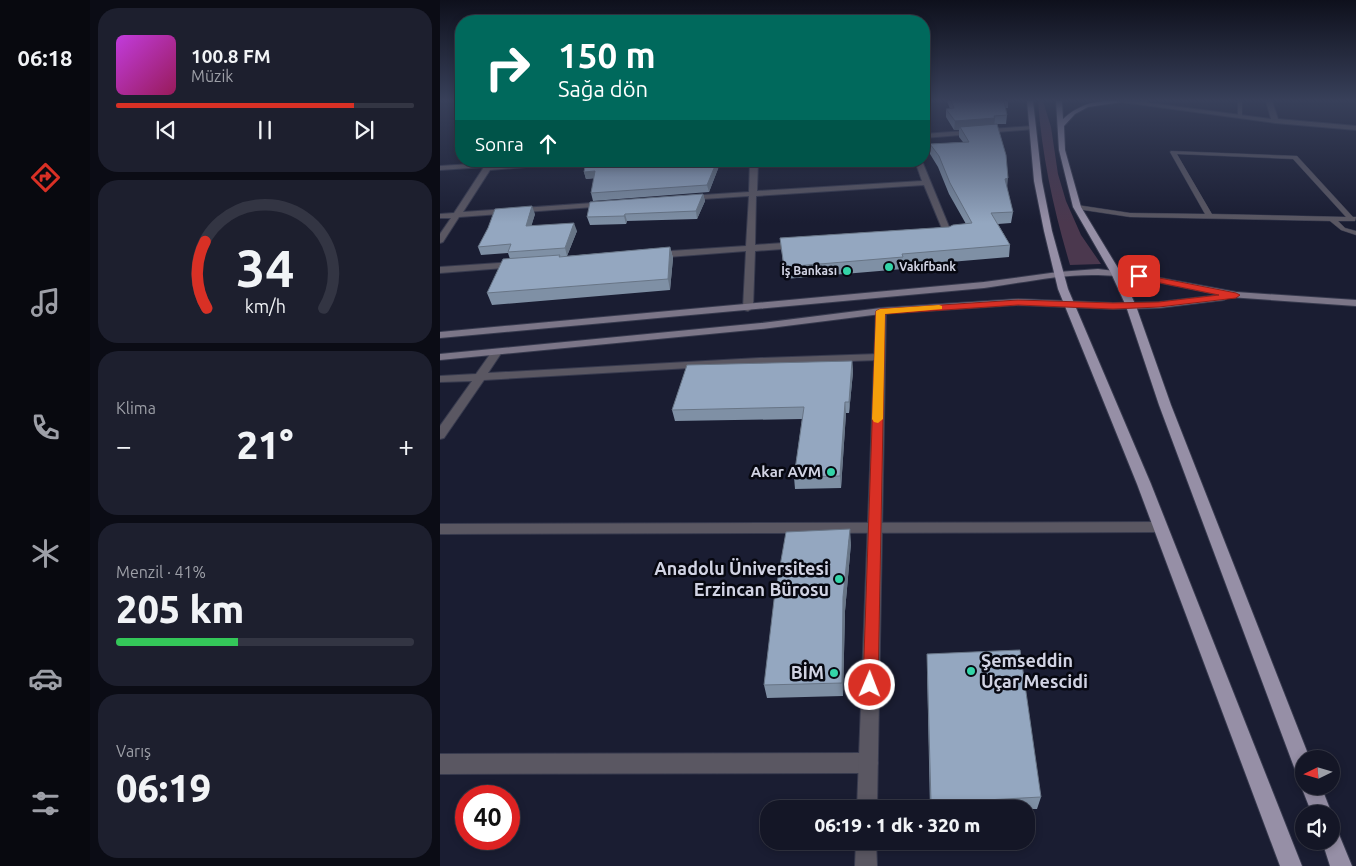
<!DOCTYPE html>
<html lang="tr">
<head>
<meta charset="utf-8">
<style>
	body { margin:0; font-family:Ubuntu,sans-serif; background:#1d1f2e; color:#f1f3f6; height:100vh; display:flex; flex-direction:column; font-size:19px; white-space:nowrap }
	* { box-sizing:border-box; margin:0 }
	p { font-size:16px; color:#9d9fa7 }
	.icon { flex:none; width:28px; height:28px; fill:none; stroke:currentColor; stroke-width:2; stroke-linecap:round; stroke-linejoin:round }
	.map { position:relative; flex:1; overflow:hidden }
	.side { display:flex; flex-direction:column; gap:8px; padding:8px; background:#0b0c15; width:350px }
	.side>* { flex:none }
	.banner { position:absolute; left:15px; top:15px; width:475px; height:152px; border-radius:20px; box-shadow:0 2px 8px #0003,0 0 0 1px #333543; background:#00695c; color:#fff; overflow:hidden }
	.needle { width:32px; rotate:265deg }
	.controls { position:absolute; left:855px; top:750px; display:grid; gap:10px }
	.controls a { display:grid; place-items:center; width:45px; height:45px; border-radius:50%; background:#141626; box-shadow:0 2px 8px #0003,0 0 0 1px #333543; font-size:25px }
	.speed { position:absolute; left:15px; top:785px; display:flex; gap:10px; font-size:25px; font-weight:700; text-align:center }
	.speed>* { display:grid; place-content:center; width:65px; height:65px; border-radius:50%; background:#141626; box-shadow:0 2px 8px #0003,0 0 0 1px #333543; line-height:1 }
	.speed .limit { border:8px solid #d22; background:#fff; color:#111 }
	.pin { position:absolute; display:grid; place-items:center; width:42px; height:42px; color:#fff; margin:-21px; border-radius:10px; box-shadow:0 2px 8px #0006 }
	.me { position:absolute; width:55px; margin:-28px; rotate:1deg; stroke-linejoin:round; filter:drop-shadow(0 0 4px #0008) }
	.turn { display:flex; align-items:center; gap:18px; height:105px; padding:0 20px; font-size:22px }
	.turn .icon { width:65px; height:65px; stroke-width:2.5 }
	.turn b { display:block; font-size:35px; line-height:42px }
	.then { display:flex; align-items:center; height:48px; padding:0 20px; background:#0003; gap:10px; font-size:19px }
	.big { font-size:38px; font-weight:800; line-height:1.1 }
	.side .tile { flex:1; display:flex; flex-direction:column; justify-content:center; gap:8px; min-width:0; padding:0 18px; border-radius:20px; background:#1d1f2e }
	.side .dial { align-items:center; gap:0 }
	.dial svg { height:130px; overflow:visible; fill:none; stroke:#333543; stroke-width:7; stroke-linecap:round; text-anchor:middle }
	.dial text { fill:#f1f3f6; stroke:none }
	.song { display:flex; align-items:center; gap:15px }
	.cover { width:60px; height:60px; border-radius:8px; background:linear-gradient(135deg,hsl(290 70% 55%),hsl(330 70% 35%)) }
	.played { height:5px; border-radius:2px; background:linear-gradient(90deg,#d93025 80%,#333543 80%) }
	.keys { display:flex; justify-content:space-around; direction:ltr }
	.heat { display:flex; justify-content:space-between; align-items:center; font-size:28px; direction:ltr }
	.charge { height:8px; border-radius:4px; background:linear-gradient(90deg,#34c759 41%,#333543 0) }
	.trip { position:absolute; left:320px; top:800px; width:275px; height:50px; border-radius:20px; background:#141626; box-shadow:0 2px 8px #0003,0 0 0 1px #333543; font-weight:800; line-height:50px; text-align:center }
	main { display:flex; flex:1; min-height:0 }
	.menu { display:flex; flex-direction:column; width:90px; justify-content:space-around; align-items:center; background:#08090f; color:#9d9fa7 }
	.menu .icon { width:35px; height:35px }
	.menu .on { color:#d93025 }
	.menu b { font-size:22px; color:#f1f3f6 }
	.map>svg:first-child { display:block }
</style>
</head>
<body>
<main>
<nav class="menu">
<b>06:18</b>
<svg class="icon on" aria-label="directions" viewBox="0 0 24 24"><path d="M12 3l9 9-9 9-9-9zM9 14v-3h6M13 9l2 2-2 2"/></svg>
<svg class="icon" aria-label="music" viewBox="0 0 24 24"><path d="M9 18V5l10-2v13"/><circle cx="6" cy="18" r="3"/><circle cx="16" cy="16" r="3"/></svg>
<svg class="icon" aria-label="phone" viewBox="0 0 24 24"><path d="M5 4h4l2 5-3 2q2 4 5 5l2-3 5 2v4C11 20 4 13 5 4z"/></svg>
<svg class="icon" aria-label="climate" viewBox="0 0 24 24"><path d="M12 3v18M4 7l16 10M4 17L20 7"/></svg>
<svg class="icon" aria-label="car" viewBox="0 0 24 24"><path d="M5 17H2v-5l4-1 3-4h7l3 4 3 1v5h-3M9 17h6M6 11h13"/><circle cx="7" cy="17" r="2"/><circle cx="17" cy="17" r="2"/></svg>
<svg class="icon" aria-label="filters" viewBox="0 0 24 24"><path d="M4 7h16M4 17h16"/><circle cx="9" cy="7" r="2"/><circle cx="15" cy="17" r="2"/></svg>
</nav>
<section class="side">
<div class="tile">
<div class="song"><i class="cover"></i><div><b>100.8 FM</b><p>Müzik</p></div></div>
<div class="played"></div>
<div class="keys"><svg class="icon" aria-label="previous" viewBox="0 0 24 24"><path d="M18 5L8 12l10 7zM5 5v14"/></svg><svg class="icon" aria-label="pause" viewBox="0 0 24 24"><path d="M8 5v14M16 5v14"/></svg><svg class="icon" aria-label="next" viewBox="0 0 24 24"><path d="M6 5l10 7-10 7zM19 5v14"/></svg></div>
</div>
<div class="tile dial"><svg viewBox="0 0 100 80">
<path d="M14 69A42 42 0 1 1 86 69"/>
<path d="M14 69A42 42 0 0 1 13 28" stroke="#d93025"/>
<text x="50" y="56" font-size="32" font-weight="700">34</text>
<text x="50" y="72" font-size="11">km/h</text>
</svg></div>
<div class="tile"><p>Klima</p>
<div class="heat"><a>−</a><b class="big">21°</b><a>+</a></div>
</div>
<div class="tile"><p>Menzil · 41%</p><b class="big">205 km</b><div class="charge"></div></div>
<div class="tile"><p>Varış</p><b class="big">06:19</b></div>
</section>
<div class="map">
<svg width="916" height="866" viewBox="0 0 916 866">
	<rect width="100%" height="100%" fill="#1a1d32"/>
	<path fill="#4b384e" d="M598,101H603L611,127L618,174L626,201L641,235L661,264L630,265C614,211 602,157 598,101Z"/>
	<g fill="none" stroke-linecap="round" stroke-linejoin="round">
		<g stroke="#373a4e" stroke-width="1">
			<path id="service" d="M798,101H802V117L800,118L798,117Z
				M731,151L857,156L913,217H916L915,221H898L905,228L916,231V235L901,230L890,221L690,217L637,209L634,207L637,205L690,213L765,214L730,152ZM737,154L853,159L906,217L772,214Z"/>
		</g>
		<g stroke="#373a4e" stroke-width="2">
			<path id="minor" d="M592,126L595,128L594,129L484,138V134Z
				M48,161H55L53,165L105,161H137L134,163L50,170L23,212L167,202L171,204L167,206L19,217L3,242L0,243V234L11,218H0V214L14,213L44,167L0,170V166L47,163Z
				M310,161H318L317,191L482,181L475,161H482L512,234C509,238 498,238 495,234L503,231L484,185L316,196L315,245L357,242L361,245L357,248L315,251L313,308L308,311L304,310L303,308L306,251L215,258L211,255L215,252L306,246L309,196L247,200L243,198L247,196L309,192Z
				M75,262L80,265L78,267L0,273V267Z
				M57,349L62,352L48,373L319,358L439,354L444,357L439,360L319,364L44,380L4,438L0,439V426L32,381L0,382V376L36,374L53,350Z
				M720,522L725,523L727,527L725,531L720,532L0,534V524Z
				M428,753L435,756L438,763L435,770L428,773L0,774V754Z"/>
		</g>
		<g stroke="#373a4e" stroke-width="2">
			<path id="tertiary" d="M674,101H694L831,119L826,101H832L838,119L916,126V130L835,123Z
				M441,308L446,311L437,809H417L436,311Z
				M416,841H436L437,866H415Z"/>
		</g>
		<g stroke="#373a4e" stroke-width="2">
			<path id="secondary" d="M658,269L699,274L796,292L916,300V306L789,297L784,300L719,308L673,309L578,305L441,314L321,329L0,360V354L321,323L441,308L578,299L673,303L719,302L779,295C739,287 698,276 658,275C620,274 581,283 544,288L0,338V332L544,282L618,272Z"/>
		</g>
		<g stroke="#373a4e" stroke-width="2">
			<path id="primary" d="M587,101H593L602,181L612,231L628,289L711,484L862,866H840L697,484L618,289L604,231L594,181Z
				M616,101H622L623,119C639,104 661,98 682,102L648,107L635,114L624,126L625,150L641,207L681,273L696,306L731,405L870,759H864V776L857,774L854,767L719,405L686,306L671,273L633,207L619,150Z
				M864,780V786H881L892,814L891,816V814H872L861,786Z
				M891,829L898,832L912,866H890L882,841H891Z"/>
		</g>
		<use href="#service" fill="#5a5762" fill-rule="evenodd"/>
		<use href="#minor" fill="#5a5762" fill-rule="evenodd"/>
		<use href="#tertiary" fill="#5a5762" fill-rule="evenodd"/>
		<use href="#secondary" fill="#7c7688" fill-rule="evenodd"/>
		<use href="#primary" fill="#968fa6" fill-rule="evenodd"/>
	</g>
	<path fill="#7f90a5" d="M507,101H568V108H565L567,115L566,124H557L567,189L573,212L571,223L558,224L570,245L569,257L463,266V269L345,279L340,238L509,227L526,224L509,194L498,167L490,154V144L523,142L519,137V130H514L506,117V109H510Z
		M146,161H281L269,192L153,201L151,193L154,178L146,179L144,172Z
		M263,194L265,201L257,219L187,221L186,224L150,225L147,217Z
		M95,214L91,226L137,231L127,256L230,247L233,258L230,290L52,305L47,293L70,259L68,253L41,255L38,247Z
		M412,361L413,372L409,413H406L401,488L355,489L354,477L362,419L235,421L232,410Z
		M411,543L405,611L403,696L327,698L324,685Z
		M487,654L601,797L597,809H490L487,668Z"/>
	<path fill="#687586" d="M555,118L554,127H520L519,130H514L515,121Z
		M277,161H281L269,192L267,185Z
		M155,171L157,178L146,179L144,172Z
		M568,178L567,189L565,179Z
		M263,194L265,201L257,219L256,211Z
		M92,206L95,214L89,234L86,226Z
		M185,214L187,221L186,224L184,216Z
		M134,223L137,231L127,256L125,248Z
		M230,247L233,258L230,290L228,279Z
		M412,361L413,372L409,413V402Z
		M405,402L406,413L401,488L400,476Z
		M410,529L411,543L405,611L403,696L402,683L403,597Z"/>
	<path fill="#94a7c0" stroke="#687586" d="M511,101H564L567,115L554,116L555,118L515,121L506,109L514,108Z
		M557,124L566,155L568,178L565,179L573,212L551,213L570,245L462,254L463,257L344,267L340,238L509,227L513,225L532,223L510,183L499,156L490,144L529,142L520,127Z
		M146,161H277L267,185L151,193L155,171L144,172Z
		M263,194L256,211L185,214L184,216L147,217L150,202Z
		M92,206L86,226L134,223L125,248L68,252L71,244L38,247L48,228L55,209Z
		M230,247L228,279L47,293L63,259L120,255L119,257Z
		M412,361L409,402H405L400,476L354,477L364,407L232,410L247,365Z
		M410,529L403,597L402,683L324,685L334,600L346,532Z
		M580,650L601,797L491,803L487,654Z"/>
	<linearGradient id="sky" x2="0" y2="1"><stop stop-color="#0e101c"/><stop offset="0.45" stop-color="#38405a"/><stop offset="1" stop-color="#38405a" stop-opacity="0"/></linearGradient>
	<rect width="916" height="223" fill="url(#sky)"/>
	<path fill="#d93025" stroke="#8d1f18" d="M699,274L796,293L800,295L796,298L719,307L673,309L578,305L445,314L438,685L436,690L430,692L425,690L423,685L436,311L440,309L578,300L673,303L719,302L779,295L696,278V275Z"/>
	<path fill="#f59e0b" d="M499,305L502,306V309L445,314L443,419L438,423L434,422L432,419L436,311L440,309Z"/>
	<g fill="#34d4a8" stroke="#070811" stroke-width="2">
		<circle cx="449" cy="267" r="5"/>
		<circle cx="407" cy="271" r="5"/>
		<circle cx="391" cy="472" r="5"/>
		<circle cx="399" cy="579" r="5"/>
		<circle cx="531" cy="671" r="5"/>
		<circle cx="394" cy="673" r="5"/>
	</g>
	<g text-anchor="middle" stroke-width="5" stroke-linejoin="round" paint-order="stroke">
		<g font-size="12" font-weight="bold" fill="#d1d3e3" stroke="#070811" text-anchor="start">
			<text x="459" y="271">Vakıfbank</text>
			<text x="397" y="275" text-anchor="end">İş Bankası</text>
		</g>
		<g font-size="15" font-weight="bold" fill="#d1d3e3" stroke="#070811" text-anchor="end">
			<text x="381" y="477">Akar AVM</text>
		</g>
		<g font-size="18" font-weight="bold" fill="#d1d3e3" stroke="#070811" text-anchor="end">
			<text x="389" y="575">Anadolu Üniversitesi<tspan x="389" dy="21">Erzincan Bürosu</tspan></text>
			<text x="541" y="667" text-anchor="start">Şemseddin<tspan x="541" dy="21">Uçar Mescidi</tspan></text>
			<text x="384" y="679">BİM</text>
		</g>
	</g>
</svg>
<div class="controls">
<a><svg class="needle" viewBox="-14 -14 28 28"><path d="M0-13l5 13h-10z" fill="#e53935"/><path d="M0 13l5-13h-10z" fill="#9d9fa7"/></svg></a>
<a><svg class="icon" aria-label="sound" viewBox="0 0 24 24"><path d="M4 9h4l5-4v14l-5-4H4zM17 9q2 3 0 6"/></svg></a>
</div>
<div class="speed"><div class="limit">40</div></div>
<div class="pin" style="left:699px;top:276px;background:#d93025"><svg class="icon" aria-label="arrive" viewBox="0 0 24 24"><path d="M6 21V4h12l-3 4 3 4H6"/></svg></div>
<svg class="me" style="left:430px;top:685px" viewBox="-20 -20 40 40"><circle r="17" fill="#d93025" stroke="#fff" stroke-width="3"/><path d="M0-11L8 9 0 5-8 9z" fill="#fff"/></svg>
<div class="trip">06:19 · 1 dk · 320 m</div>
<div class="banner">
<div class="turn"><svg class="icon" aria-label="right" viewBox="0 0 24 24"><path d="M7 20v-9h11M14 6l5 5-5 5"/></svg><div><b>150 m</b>Sağa dön</div></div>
<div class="then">Sonra<svg class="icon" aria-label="ahead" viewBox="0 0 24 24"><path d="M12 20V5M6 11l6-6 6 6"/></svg></div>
</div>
</div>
</main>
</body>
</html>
